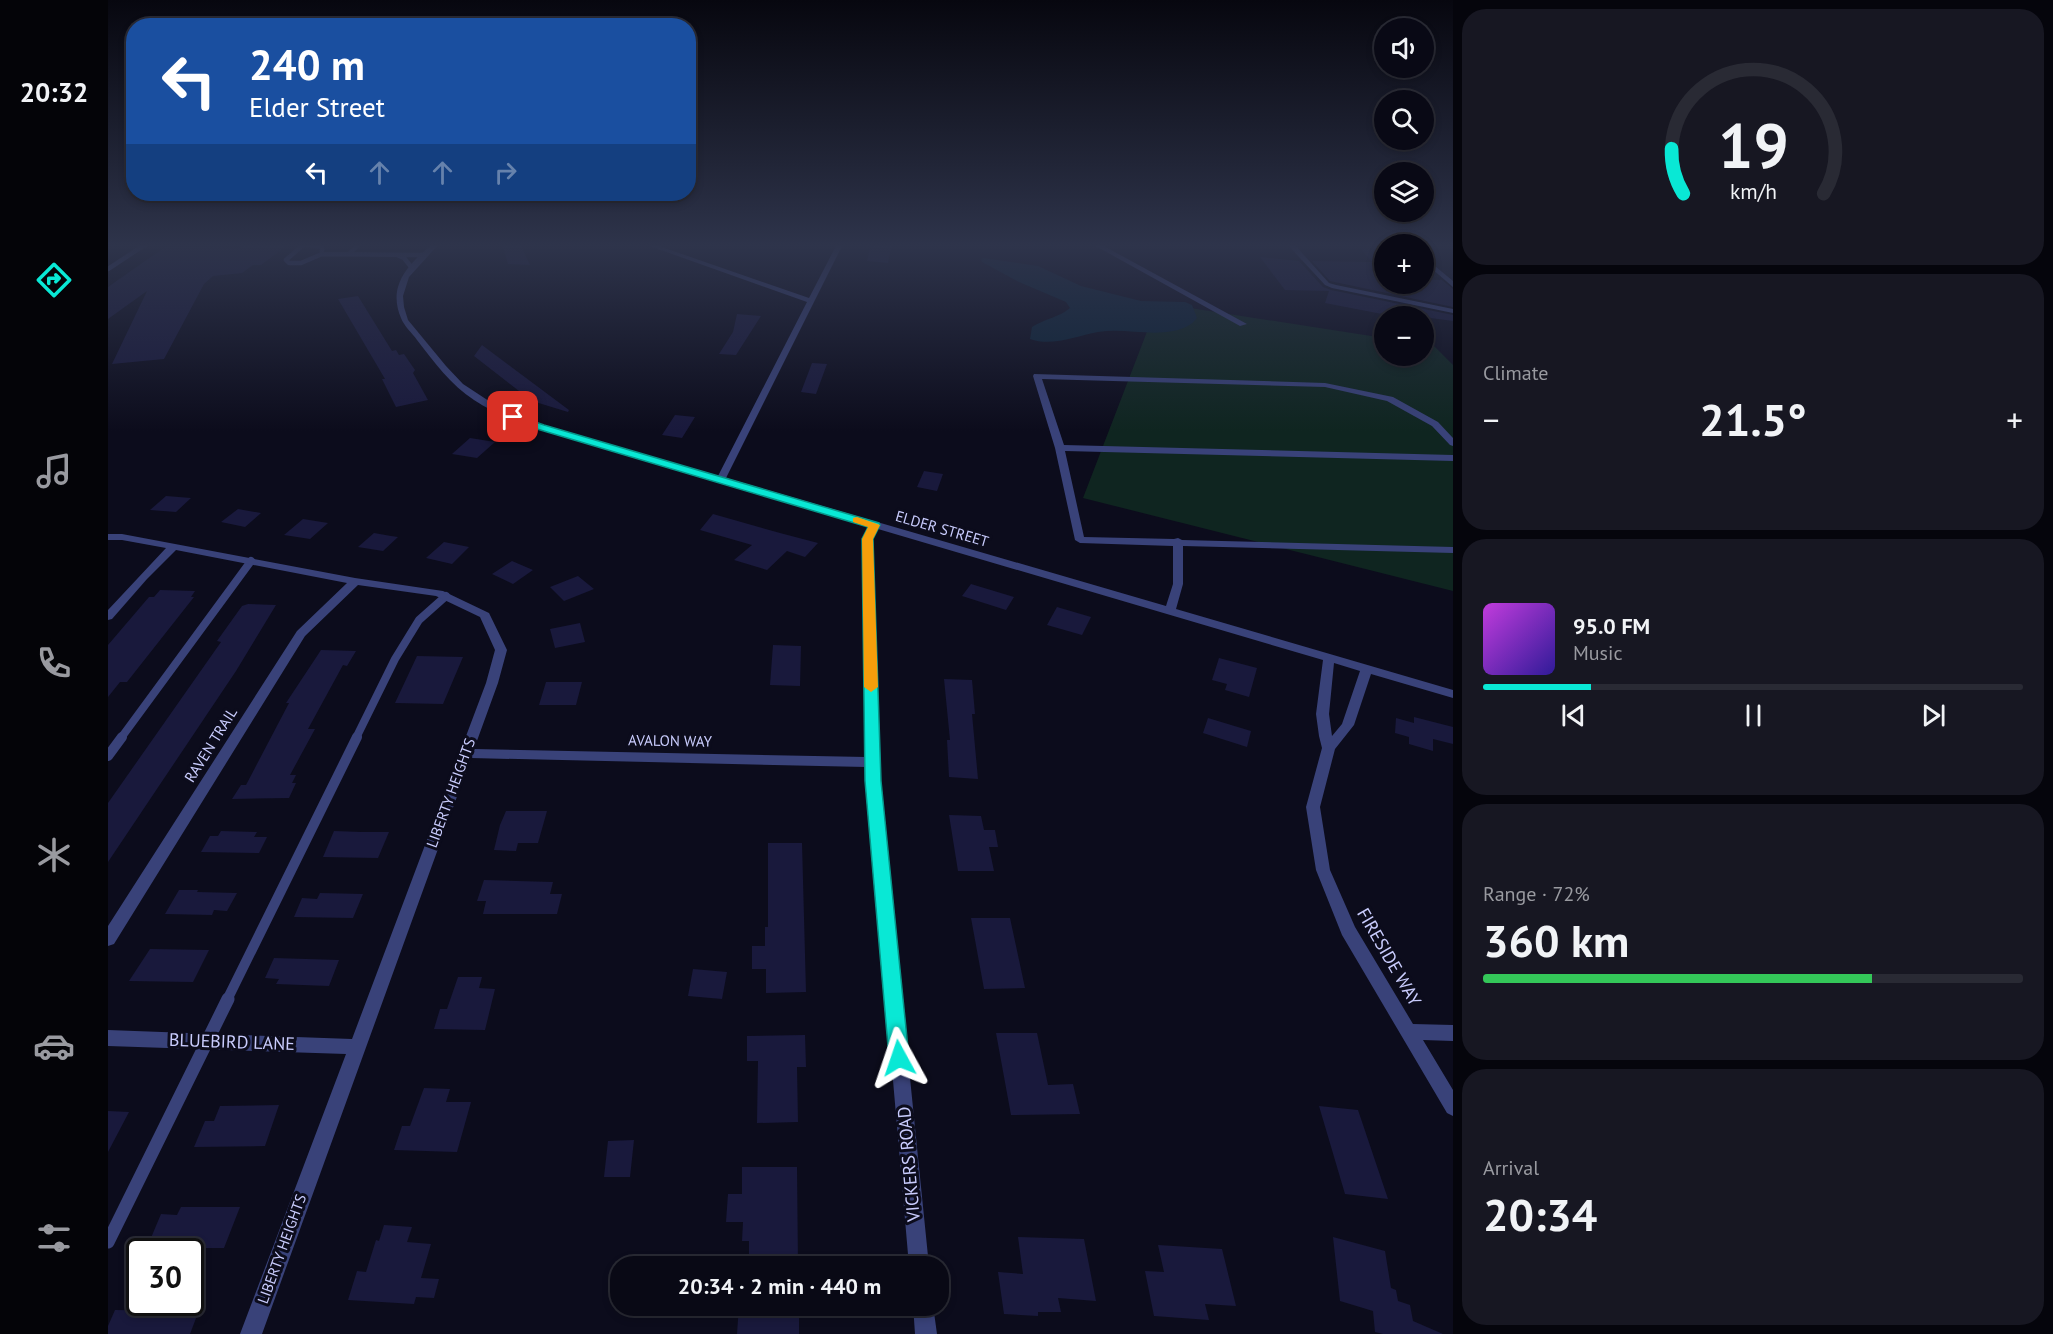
<!DOCTYPE html>
<html lang="en">
<head>
<meta charset="utf-8">
<style>
	body { margin:0; font-family:"PT Sans",sans-serif; background:#171722; color:#f1f3f6; height:100vh; display:flex; flex-direction:column; font-size:22px; white-space:nowrap }
	* { box-sizing:border-box; margin:0 }
	p { font-size:20px; color:#999aa0 }
	.icon { flex:none; width:33px; height:33px; fill:none; stroke:currentColor; stroke-width:2; stroke-linecap:round; stroke-linejoin:round }
	.map { position:relative; flex:1; overflow:hidden }
	.side { display:flex; flex-direction:column; gap:9px; padding:9px; background:#05050c; width:600px }
	.side>* { flex:none }
	.hud { position:absolute; left:18px; top:18px; width:570px; height:183px; border-radius:24px; box-shadow:0 3px 9px #0003,0 0 0 2px #292a34; background:#1a4fa0; color:#fff; overflow:hidden }
	.fabs { position:absolute; left:1266px; top:18px; display:grid; gap:12px }
	.fabs a { display:grid; place-items:center; width:60px; height:60px; border-radius:50%; background:#090915; box-shadow:0 3px 9px #0003,0 0 0 2px #292a34; font-size:30px }
	.speed { position:absolute; left:18px; top:1238px; display:flex; gap:12px; font-size:30px; font-weight:700; text-align:center }
	.speed>* { display:grid; place-content:center; width:78px; height:78px; border-radius:50%; background:#090915; box-shadow:0 3px 9px #0003,0 0 0 2px #292a34; line-height:1 }
	.speed .limit { border:3px solid #111; border-radius:9px; background:#fff; color:#111 }
	.pin { position:absolute; display:grid; place-items:center; width:51px; height:51px; color:#fff; margin:-26px; border-radius:12px; box-shadow:0 3px 9px #0006 }
	.me { position:absolute; width:66px; margin:-33px; rotate:355deg; stroke-linejoin:round; filter:drop-shadow(0 0 4px #0008) }
	.turn { display:flex; align-items:center; gap:21px; height:126px; padding:0 24px; font-size:27px }
	.turn .icon { width:78px; height:78px; stroke-width:2.5 }
	.turn b { display:block; font-size:42px; line-height:51px }
	.lanes { display:flex; align-items:center; height:57px; padding:0 24px; background:#0003; justify-content:center; gap:30px; direction:ltr }
	.lanes .off { opacity:.35 }
	.big { font-size:45px; font-weight:600; line-height:1.1 }
	.side .tile { flex:1; display:flex; flex-direction:column; justify-content:center; gap:9px; min-width:0; padding:0 21px; border-radius:24px; background:#171722 }
	.side .dial { align-items:center; gap:0 }
	.dial svg { height:156px; overflow:visible; fill:none; stroke:#292a34; stroke-width:7; stroke-linecap:round; text-anchor:middle }
	.dial text { fill:#f1f3f6; stroke:none }
	.song { display:flex; align-items:center; gap:18px }
	.cover { width:72px; height:72px; border-radius:9px; background:linear-gradient(135deg,hsl(290 70% 55%),hsl(250 70% 35%)) }
	.played { height:6px; border-radius:3px; background:linear-gradient(90deg,#09e8d5 20%,#292a34 20%) }
	.keys { display:flex; justify-content:space-around; direction:ltr }
	.heat { display:flex; justify-content:space-between; align-items:center; font-size:33px; direction:ltr }
	.charge { height:9px; border-radius:4px; background:linear-gradient(90deg,#34c759 72%,#292a34 0) }
	.trip { position:absolute; left:502px; top:1256px; width:339px; height:60px; border-radius:24px; background:#090915; box-shadow:0 3px 9px #0003,0 0 0 2px #292a34; font-weight:600; line-height:60px; text-align:center }
	main { display:flex; flex:1; min-height:0 }
	.tabs { display:flex; flex-direction:column; width:108px; justify-content:space-around; align-items:center; background:#040408; color:#999aa0 }
	.tabs .icon { width:42px; height:42px }
	.tabs .selected { color:#09e8d5 }
	.tabs b { font-size:27px; color:#f1f3f6 }
	.map>svg:first-child { display:block }
</style>
</head>
<body>
<main>
<nav class="tabs">
<b>20:32</b>
<svg class="icon selected" aria-label="directions" viewBox="0 0 24 24"><path d="M12 3l9 9-9 9-9-9zM9 14v-3h6M13 9l2 2-2 2"/></svg>
<svg class="icon" aria-label="music" viewBox="0 0 24 24"><path d="M9 18V5l10-2v13"/><circle cx="6" cy="18" r="3"/><circle cx="16" cy="16" r="3"/></svg>
<svg class="icon" aria-label="phone" viewBox="0 0 24 24"><path d="M5 4h4l2 5-3 2q2 4 5 5l2-3 5 2v4C11 20 4 13 5 4z"/></svg>
<svg class="icon" aria-label="climate" viewBox="0 0 24 24"><path d="M12 3v18M4 7l16 10M4 17L20 7"/></svg>
<svg class="icon" aria-label="car" viewBox="0 0 24 24"><path d="M5 17H2v-5l4-1 3-4h7l3 4 3 1v5h-3M9 17h6M6 11h13"/><circle cx="7" cy="17" r="2"/><circle cx="17" cy="17" r="2"/></svg>
<svg class="icon" aria-label="filters" viewBox="0 0 24 24"><path d="M4 7h16M4 17h16"/><circle cx="9" cy="7" r="2"/><circle cx="15" cy="17" r="2"/></svg>
</nav>
<div class="map">
<svg width="1345" height="1334" viewBox="0 0 1345 1334">
	<rect width="100%" height="100%" fill="#0c0c1c"/>
	<path fill="#0f2520" d="M1050,303L1276,338V356H1316V344L1326,346L1345,365V591L975,498Z"/>
	<path fill="#0a2236" d="M875,258L930,266L973,286L1033,301L1077,302L1084,305L1089,318C1083,326 1075,329 1065,331C1041,336 1015,328 990,332C968,336 944,347 922,339L924,327C936,319 952,317 962,308L958,302L911,282L874,262L873,260Z"/>
	<path fill="#19193c" d="M137,244H181L153,265H145L134,273L105,276L96,284L56,359L4,364L39,291L0,319V287L57,247L132,248Z
		M394,244H412L422,265L400,264Z
		M763,244H784L780,263L759,261Z
		M1253,249L1276,250V284H1316V280H1334L1345,289V307L1222,281L1204,261L1264,262Z
		M1152,257L1191,261L1215,287L1223,290L1345,315V321L1301,315L1274,314L1217,303L1221,291L1177,290Z
		M250,296L284,351L288,350L291,355L296,354L307,370L305,373L320,400L288,407L274,379H277L230,299Z
		M629,314L653,316L628,355L611,354L625,332Z
		M374,345L461,410L460,412L424,401L366,356Z
		M704,363L719,364L708,394L693,392Z
		M567,415L587,417L574,438L554,435Z
		M362,438L387,442L369,458L344,454Z
		M816,471L835,474L829,491L809,487Z
		M58,496L83,498L68,512L42,510Z
		M130,509L153,513L137,527L113,522Z
		M605,514L672,533L710,543L697,557L679,551L659,570L626,560L644,545L592,530Z
		M195,519L220,523L202,539L176,535Z
		M266,533L283,536L290,537L275,551L250,547Z
		M336,542L361,547L344,564L318,558Z
		M404,561L425,570L405,584L384,574Z
		M470,576L486,589L456,601L442,587Z
		M863,584L906,597L898,610L854,596Z
		M52,590L87,591L83,597H86L19,682H12L0,697V645L41,597H46Z
		M140,604L168,605L128,671L0,862V803L113,642L109,641L134,606Z
		M949,607L983,617L974,635L939,625Z
		M472,623L477,642L447,648L442,629Z
		M665,645L693,646L692,686L662,685Z
		M213,650L248,651L239,666L235,665L200,729H207L182,775H188L184,783H188L181,798L124,799L133,785H138L181,703H178Z
		M309,656L355,657L335,704L287,703Z
		M1111,658L1149,668L1141,697L1117,690L1119,684L1104,680Z
		M836,679L864,680L867,714H864L870,779L841,777L839,740H842Z
		M438,682H474L468,705H431Z
		M1306,717L1345,727V744L1325,739V751L1301,744V737L1287,733L1288,718L1306,723Z
		M1100,718L1143,731L1139,747L1095,733Z
		M398,811H439L430,843H410L408,851L386,850L392,825Z
		M841,815L873,816L876,830H887L890,847H881L886,871H850Z
		M113,831L149,832L146,837H159L151,853L93,852L102,836H110Z
		M226,831L253,832H281L270,858L215,857Z
		M660,843H694L698,992L658,993V969H644V946H657V927H660Z
		M376,880L445,882L442,894H454L449,914H375L378,901H369Z
		M71,890H90L89,892L129,893L119,911L106,910L104,915L57,914Z
		M212,893L255,894L245,918L186,917L194,898L209,899Z
		M863,918H902L917,988L876,989Z
		M42,949L101,950L85,982L21,981Z
		M166,958L231,960L221,986L168,984L171,979L157,978Z
		M585,969L619,972L614,999L580,996Z
		M350,977H374L371,988L387,989L377,1030L326,1029L332,1009H339Z
		M888,1033H929L940,1085L965,1084L972,1114L903,1115Z
		M697,1035L698,1067H689L690,1122L649,1123L650,1061H639V1036Z
		M316,1088L342,1089L338,1102H363L349,1152L286,1150L294,1126H302Z
		M171,1105L157,1146L86,1147L97,1121H106L112,1106Z
		M1211,1106L1250,1110L1280,1199L1237,1194Z
		M0,1111L21,1112L0,1152Z
		M526,1140L522,1177H496L500,1141Z
		M634,1167H689L690,1266H641V1241H634L635,1222H618L620,1194H634Z
		M73,1207H132L116,1248H92L93,1245H40L53,1214L69,1215Z
		M276,1225L304,1227L299,1242L323,1244L313,1278L331,1279L326,1298L308,1297L306,1304L240,1300L249,1271L258,1272L268,1240L271,1241Z
		M910,1237L976,1239L988,1301L950,1298L953,1312H930V1316L896,1314L890,1272L915,1274Z
		M1225,1237L1277,1251L1283,1288L1288,1290L1290,1301L1302,1305L1305,1321L1335,1334H1275L1267,1332L1265,1311L1232,1301Z
		M1050,1245L1114,1249L1128,1306L1097,1304L1101,1320L1046,1316L1037,1271L1056,1272Z
		M68,1305H93L82,1334H0V1326L7,1310L66,1311Z
		M631,1305H691V1334H629Z"/>
	<g fill="none" stroke-linecap="round" stroke-linejoin="round">
		<path stroke="#394279" stroke-width="4.5" d="M196,244L178,260L181,263H193L214,254L317,255
			M197,244L214,247V254
			M241,254L251,244
			M289,255L296,258L304,268
			M0,269L38,244"/>
		<path stroke="#394279" stroke-width="8" d="M13,738L143,561
			M248,738L287,659L311,620L338,596"/>
		<path stroke="#394279" stroke-width="10" d="M0,756L14,737
			M119,1000L249,737"/>
		<path stroke="#394279" stroke-width="13" d="M0,1242L120,999"/>
		<path fill="#394279" fill-rule="evenodd" d="M324,244H331L301,277L295,296L296,307L300,320L338,366L355,384L390,407L435,425L610,476L699,302L536,244H545L701,298L729,244H735L618,478L1058,606L1065,584V546L972,543L967,540L947,448L925,376L926,374L1217,383L1285,397L1330,422L1345,438V446L1342,445L1324,426L1279,401L1217,387L934,379L956,445L1345,455V461L957,451L976,537L1066,539L1070,538L1074,540L1345,547V553L1075,546V584L1068,609L1345,690V698L1263,674L1246,725L1227,749L1212,807L1222,870L1247,927L1305,1024L1345,1025V1041L1315,1040L1345,1090V1116L1339,1113L1234,935L1208,870L1198,807L1214,748L1211,736L1208,714L1215,660L770,529L765,539L772,781L821,1266H801L758,767L363,758L154,1334H132L238,1054L0,1046V1030L244,1039L378,683L387,650L372,617L328,596L250,585L197,636L6,944L0,946V926L189,631L239,583L68,550L39,579L4,619L0,620V610L58,548L14,540H0V534H14L247,578L335,591L381,613L399,650L390,683L366,749L758,757L755,539L761,527L429,429C407,421 386,413 366,400C343,385 326,362 309,340C304,333 296,326 293,318C289,309 287,297 290,287C295,269 311,256 324,244ZM1226,663L1252,671L1234,724L1224,736L1221,714Z
			M984,244H992L1139,324L1132,326Z
			M1179,244H1186L1221,283L1228,285L1345,309V313L1224,288L1217,285Z
			M1316,257L1345,281V287L1316,262Z
			M805,1305H825L829,1334H807Z"/>
	</g>
	<linearGradient id="sky" x2="0" y2="1"><stop stop-color="#07070f"/><stop offset="0.57" stop-color="#2e344b"/><stop offset="1" stop-color="#2e344b" stop-opacity="0"/></linearGradient>
	<rect width="1345" height="431" fill="url(#sky)"/>
	<path fill="#09e8d5" stroke="#06978a" stroke-width="1.5" d="M405,414L436,425L771,523L772,525L765,539L773,781L801,1058L798,1065L791,1067L784,1065L781,1058L757,781L754,539L760,527L429,429L402,419L400,417Z"/>
	<path fill="#f59e0b" d="M749,517L772,525L765,539L770,687L763,692L756,687L754,539L760,527L745,522V518Z"/>
	<g text-anchor="middle" stroke-width="6" stroke-linejoin="round" paint-order="stroke">
		<g font-size="15" fill="#c9ccfd" stroke="#0c0c1c">
			<text transform="translate(834 529) rotate(16)" y="5">ELDER STREET</text>
			<text transform="translate(562 741) rotate(1)" y="5">AVALON WAY</text>
			<text transform="translate(103 745) rotate(-58)" y="5">RAVEN TRAIL</text>
			<text transform="translate(343 793) rotate(-70)" y="5">LIBERTY HEIGHTS</text>
			<text transform="translate(174 1249) rotate(-70)" y="5">LIBERTY HEIGHTS</text>
		</g>
		<g font-size="18" fill="#c9ccfd" stroke="#0c0c1c">
			<text transform="translate(1281 957) rotate(60)" y="6">FIRESIDE WAY</text>
			<text transform="translate(124 1042) rotate(2)" y="6">BLUEBIRD LANE</text>
			<text transform="translate(801 1164) rotate(-95)" y="6">VICKERS ROAD</text>
		</g>
	</g>
</svg>
<div class="fabs">
<a><svg class="icon" aria-label="sound" viewBox="0 0 24 24"><path d="M4 9h4l5-4v14l-5-4H4zM17 9q2 3 0 6"/></svg></a>
<a><svg class="icon" aria-label="search" viewBox="0 0 24 24"><circle cx="10" cy="10" r="6"/><path d="M15 15l6 6"/></svg></a>
<a><svg class="icon" aria-label="layers" viewBox="0 0 24 24"><path d="M12 4l9 5-9 5-9-5zM3 14l9 5 9-5"/></svg></a>
<a>+</a>
<a>−</a>
</div>
<div class="speed"><div class="limit">30</div></div>
<div class="pin" style="left:405px;top:417px;background:#d93025"><svg class="icon" aria-label="arrive" viewBox="0 0 24 24"><path d="M6 21V4h12l-3 4 3 4H6"/></svg></div>
<svg class="me" style="left:791px;top:1058px" viewBox="-20 -20 40 40"><path d="M0-17L14 15 0 8-14 15z" fill="#09e8d5" stroke="#fff" stroke-width="4"/></svg>
<div class="trip">20:34 · 2 min · 440 m</div>
<div class="hud">
<div class="turn"><svg class="icon" aria-label="left" viewBox="0 0 24 24"><path d="M17 20v-9H6M10 6l-5 5 5 5"/></svg><div><b>240 m</b>Elder Street</div></div>
<div class="lanes"><svg class="icon" aria-label="left" viewBox="0 0 24 24"><path d="M17 20v-9H6M10 6l-5 5 5 5"/></svg><svg class="icon off" aria-label="ahead" viewBox="0 0 24 24"><path d="M12 20V5M6 11l6-6 6 6"/></svg><svg class="icon off" aria-label="ahead" viewBox="0 0 24 24"><path d="M12 20V5M6 11l6-6 6 6"/></svg><svg class="icon off" aria-label="right" viewBox="0 0 24 24"><path d="M7 20v-9h11M14 6l5 5-5 5"/></svg></div>
</div>
</div>
<section class="side">
<div class="tile dial"><svg viewBox="0 0 100 80">
<path d="M14 69A42 42 0 1 1 86 69"/>
<path d="M14 69A42 42 0 0 1 8 46" stroke="#09e8d5"/>
<text x="50" y="56" font-size="32" font-weight="700">19</text>
<text x="50" y="72" font-size="11">km/h</text>
</svg></div>
<div class="tile"><p>Climate</p>
<div class="heat"><a>−</a><b class="big">21.5°</b><a>+</a></div>
</div>
<div class="tile">
<div class="song"><i class="cover"></i><div><b>95.0 FM</b><p>Music</p></div></div>
<div class="played"></div>
<div class="keys"><svg class="icon" aria-label="previous" viewBox="0 0 24 24"><path d="M18 5L8 12l10 7zM5 5v14"/></svg><svg class="icon" aria-label="pause" viewBox="0 0 24 24"><path d="M8 5v14M16 5v14"/></svg><svg class="icon" aria-label="next" viewBox="0 0 24 24"><path d="M6 5l10 7-10 7zM19 5v14"/></svg></div>
</div>
<div class="tile"><p>Range · 72%</p><b class="big">360 km</b><div class="charge"></div></div>
<div class="tile"><p>Arrival</p><b class="big">20:34</b></div>
</section>
</main>
</body>
</html>
